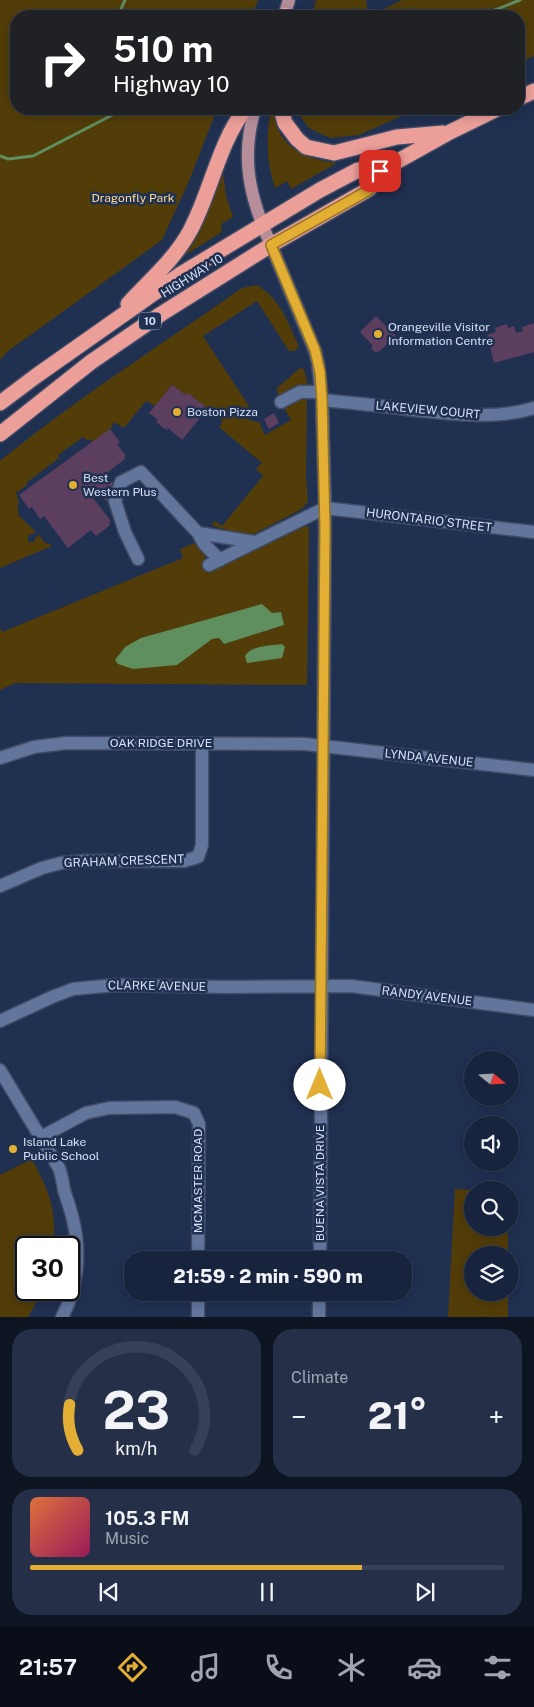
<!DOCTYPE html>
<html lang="en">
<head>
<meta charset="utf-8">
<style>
	body { margin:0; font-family:"Public Sans",sans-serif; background:#253048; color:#f1f3f6; height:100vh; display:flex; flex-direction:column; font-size:19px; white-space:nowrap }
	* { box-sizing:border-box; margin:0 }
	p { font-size:16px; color:#9fa4b0 }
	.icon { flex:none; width:28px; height:28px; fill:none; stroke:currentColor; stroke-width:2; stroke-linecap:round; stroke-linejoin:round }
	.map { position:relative; height:1317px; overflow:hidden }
	.details { display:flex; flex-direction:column; gap:12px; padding:12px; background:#0d1422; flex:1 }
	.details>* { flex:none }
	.hud { position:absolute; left:10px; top:10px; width:515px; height:105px; border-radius:20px; box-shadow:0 2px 12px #0003,0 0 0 1px #364157; background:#202124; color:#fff; overflow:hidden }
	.needle { width:32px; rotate:108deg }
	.fabs { position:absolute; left:464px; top:1051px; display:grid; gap:10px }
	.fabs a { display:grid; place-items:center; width:55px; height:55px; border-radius:50%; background:#18243d; box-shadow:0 2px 12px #0003,0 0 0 1px #364157; font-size:25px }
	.speed { position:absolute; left:15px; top:1236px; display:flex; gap:10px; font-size:25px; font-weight:700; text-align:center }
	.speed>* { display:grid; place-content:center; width:65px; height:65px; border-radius:50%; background:#18243d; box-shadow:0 2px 12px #0003,0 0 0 1px #364157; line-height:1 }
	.speed .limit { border:2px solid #111; border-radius:8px; background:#fff; color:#111 }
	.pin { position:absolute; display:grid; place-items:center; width:42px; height:42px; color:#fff; margin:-21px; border-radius:10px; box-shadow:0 2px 8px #0006 }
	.me { position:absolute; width:55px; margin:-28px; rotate:0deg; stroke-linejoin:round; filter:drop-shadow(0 0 4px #0008) }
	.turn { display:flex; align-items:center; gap:18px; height:105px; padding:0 20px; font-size:22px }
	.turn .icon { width:65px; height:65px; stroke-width:2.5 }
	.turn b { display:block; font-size:35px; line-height:42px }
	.big { font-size:38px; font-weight:800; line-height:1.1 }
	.details .tile { flex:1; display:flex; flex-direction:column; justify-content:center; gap:8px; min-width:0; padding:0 18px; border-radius:20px; background:#253048 }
	.details .dial { align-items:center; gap:0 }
	.dial svg { height:130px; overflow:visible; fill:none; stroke:#364157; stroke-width:7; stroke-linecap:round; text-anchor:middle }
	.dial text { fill:#f1f3f6; stroke:none }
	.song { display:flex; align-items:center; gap:15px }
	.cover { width:60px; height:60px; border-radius:8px; background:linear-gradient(135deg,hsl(20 70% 55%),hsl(330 70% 35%)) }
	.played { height:5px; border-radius:2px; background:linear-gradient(90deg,#e2af34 70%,#364157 70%) }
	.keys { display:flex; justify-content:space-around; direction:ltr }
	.heat { display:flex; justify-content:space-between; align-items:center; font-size:28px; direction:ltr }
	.details .tiles { flex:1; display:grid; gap:12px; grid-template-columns:1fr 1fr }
	.tile:last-child { grid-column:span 2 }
	.trip { position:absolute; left:124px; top:1251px; width:288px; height:50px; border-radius:20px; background:#18243d; box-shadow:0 2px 12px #0003,0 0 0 1px #364157; font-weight:800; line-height:50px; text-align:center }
	.dock { display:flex; height:80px; justify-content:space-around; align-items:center; background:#0a0e18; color:#9fa4b0 }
	.dock .icon { width:35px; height:35px }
	.dock .active { color:#e2af34 }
	.dock b { font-size:22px; color:#f1f3f6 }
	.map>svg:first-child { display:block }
</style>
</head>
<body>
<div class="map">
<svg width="534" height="1317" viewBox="0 0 534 1317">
	<rect width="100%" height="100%" fill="#203051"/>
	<path fill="#523d09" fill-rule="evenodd" d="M0,0H258L252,16H16V109H217L189,181L162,240L7,352L0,360Z
		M316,0H366L368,16L402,0H534V56L519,63V16H312Z
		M271,109H273C275,116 276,125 279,132C291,153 315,161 337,163L291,189L287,181L275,188C266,157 266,141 271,109Z
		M295,109H417L359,135L330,138L309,128Z
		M223,172L226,196L233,217L221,224L222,232L182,257C202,231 212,202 223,172Z
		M257,285C281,300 288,322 299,347L295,351H289L257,301L203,336L252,411L245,415L249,420L259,422L265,435L291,420L283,406L293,401L307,399L306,476L308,501L302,509L254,534L244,536L211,525L215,521L222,526L263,476L256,469L262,463L219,427L223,421L188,393L186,395L172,385L155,406L146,401L124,428L114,422L110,429L93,442L91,439L88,441L83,437L58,455L59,458L26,483L27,485L16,493L19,503L17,506L19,512L18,515L36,532L28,536V542H34L35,538L39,535L45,543L50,544L52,546L0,568V461C77,398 161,345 242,288Z
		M300,368L304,369L308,386L287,392L278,397L277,388Z
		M305,526L309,527L307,685L15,683L0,690V627L2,632L183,558L180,549L195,543L206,552L205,560L211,572ZM281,612L283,625L273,629L212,639L272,613Z
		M32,1159C50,1194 56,1207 54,1247L26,1248V1290H43L28,1317H0V1175Z
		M455,1189L472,1190V1228H508V1255H472V1292L508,1293V1317H448Z"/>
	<path fill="#5f8e5f" d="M262,604L272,613L281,612L284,625L224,644L219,638L212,639L177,665L133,669L118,664L115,660L125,647L141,638Z
		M282,644L285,647L282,658L247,663L245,656C252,645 270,646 282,644Z"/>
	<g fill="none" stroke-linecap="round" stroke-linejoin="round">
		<path stroke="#5f8e5f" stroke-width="3" d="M118,16L125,0
			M480,16L520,0
			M106,109L108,117
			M0,156L8,159L33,156L124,109"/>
	</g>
	<path fill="#5c3e5e" d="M376,316L396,336L379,352L378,351L376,353L371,348L373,346L360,332Z
		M534,323V352L494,363L487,335L496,332L495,328L507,324L508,328L514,326L516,333L523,331L522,327Z
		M172,385L186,395L188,393L205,406L203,410L205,412L182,440L168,428L166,430L156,422L158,420L149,413Z
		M274,413L279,423L269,429L264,419Z
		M110,429L120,442L117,444L126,456L124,457L125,459L100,478L101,481L114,482L113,489L108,502L97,494L93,498L111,521L109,523L110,525L96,536L91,530L68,548L44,516L40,519L32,507L29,509L19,495Z"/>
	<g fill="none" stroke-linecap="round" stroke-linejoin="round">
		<g stroke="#3f4b67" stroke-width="15">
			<path id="minor" d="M271,245L315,351L318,363L322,400L325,508L320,1260
				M322,400C353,403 384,406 415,410C454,414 496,420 534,408
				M281,402L300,392H321
				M325,508L534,532
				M198,533L204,544L220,560
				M138,559L125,532L115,501L121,482L141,472L198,533L254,542
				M209,565L325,508
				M0,758L34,747L67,743L305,744L534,770
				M0,886L42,868L61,863L85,861H184L198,857L202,845V744
				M0,1021L52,997L73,989L116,985L226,987L351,986L534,1010
				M0,1070L59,1168C62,1176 63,1183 64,1190C67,1200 71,1210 73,1220C81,1252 78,1288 62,1317
				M41,1137L86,1113L109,1108L175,1107L194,1113L199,1124L198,1260
				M198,1317V1292
				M319,1317V1292"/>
		</g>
		<g stroke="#3f4b67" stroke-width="15">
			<path id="major" d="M284,16L289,0
				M255,109C240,158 250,199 271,245"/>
		</g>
		<g stroke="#3f4b67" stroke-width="18">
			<path id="highway" d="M285,16V15
				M519,98L534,91
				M281,109L285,123L297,139L306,147L334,153L397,137L443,133
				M128,304C150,280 174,260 190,231C211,192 218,145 245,109
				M0,403L36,376L181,274L320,190L358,170L380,171L450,132L497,109
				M0,434L91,362L161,314L271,245L369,189L380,171"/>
		</g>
		<use href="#minor" stroke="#62759b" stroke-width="12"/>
		<use href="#major" stroke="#b58e9a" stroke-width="12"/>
		<use href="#highway" stroke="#ec9f99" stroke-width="15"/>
	</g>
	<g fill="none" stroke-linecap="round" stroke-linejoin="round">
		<g stroke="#937222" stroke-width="12">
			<path id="route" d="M320,1085L325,528L322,400L320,372L315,350L271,245L369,190L380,171"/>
		</g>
		<use href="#route" stroke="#e2af34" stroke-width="9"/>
	</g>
	<g fill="#e2af34" stroke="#203051" stroke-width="2">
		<circle cx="378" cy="334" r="5"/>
		<circle cx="177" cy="412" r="5"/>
		<circle cx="73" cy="485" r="5"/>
		<circle cx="13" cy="1149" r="5"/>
	</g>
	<g text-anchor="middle" stroke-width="5" stroke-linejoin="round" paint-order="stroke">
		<rect fill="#203051" stroke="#9fabc4" stroke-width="1" x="139" y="312.5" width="22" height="17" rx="4"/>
		<g font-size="11" font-weight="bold" fill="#d5e0f5">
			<text x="150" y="325">10</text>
		</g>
		<g font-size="12" fill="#fcda95" stroke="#203051">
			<text x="133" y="202">Dragonfly Park</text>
		</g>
		<g font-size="12" fill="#d5e0f5" stroke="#203051">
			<text transform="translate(192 276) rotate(-32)" y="4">HIGHWAY 10</text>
			<text transform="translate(428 410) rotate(5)" y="4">LAKEVIEW COURT</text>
			<text transform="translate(429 520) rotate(7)" y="4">HURONTARIO STREET</text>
			<text x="161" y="747">OAK RIDGE DRIVE</text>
			<text transform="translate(429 758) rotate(6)" y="4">LYNDA AVENUE</text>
			<text transform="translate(124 861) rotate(-2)" y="4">GRAHAM CRESCENT</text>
			<text transform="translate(157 986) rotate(1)" y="4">CLARKE AVENUE</text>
			<text transform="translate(427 996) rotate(7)" y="4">RANDY AVENUE</text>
			<text transform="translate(198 1181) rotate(-90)" y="4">MCMASTER ROAD</text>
			<text transform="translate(320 1183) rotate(-90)" y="4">BUENA VISTA DRIVE</text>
		</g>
		<g font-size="12" fill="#d5e0f5" stroke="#203051" text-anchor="start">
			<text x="388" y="331">Orangeville Visitor<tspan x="388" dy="14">Information Centre</tspan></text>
			<text x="187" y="416">Boston Pizza</text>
			<text x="83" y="482">Best<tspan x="83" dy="14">Western Plus</tspan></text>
			<text x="23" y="1146">Island Lake<tspan x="23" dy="14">Public School</tspan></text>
		</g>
	</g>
</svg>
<div class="fabs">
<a><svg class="needle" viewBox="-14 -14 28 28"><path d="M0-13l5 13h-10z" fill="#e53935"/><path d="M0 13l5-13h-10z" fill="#9fa4b0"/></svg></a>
<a><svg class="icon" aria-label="sound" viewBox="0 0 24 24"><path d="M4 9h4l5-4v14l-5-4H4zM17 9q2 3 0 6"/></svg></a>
<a><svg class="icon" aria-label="search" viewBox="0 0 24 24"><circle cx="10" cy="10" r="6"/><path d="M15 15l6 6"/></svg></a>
<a><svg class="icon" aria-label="layers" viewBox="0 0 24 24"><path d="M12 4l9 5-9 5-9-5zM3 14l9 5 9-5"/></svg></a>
</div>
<div class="speed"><div class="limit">30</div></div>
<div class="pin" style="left:380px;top:171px;background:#d93025"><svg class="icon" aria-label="arrive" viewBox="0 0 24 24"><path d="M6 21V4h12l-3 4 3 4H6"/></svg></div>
<svg class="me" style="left:320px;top:1085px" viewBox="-20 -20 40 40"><circle r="19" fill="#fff"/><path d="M0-13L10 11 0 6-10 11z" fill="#e2af34"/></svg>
<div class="trip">21:59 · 2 min · 590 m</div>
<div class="hud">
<div class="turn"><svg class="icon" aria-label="right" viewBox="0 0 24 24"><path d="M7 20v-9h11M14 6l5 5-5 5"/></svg><div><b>510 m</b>Highway 10</div></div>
</div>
</div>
<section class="details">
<div class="tiles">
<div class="tile dial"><svg viewBox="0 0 100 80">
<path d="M14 69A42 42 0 1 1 86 69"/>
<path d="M14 69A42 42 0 0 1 9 41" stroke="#e2af34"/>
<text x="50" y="56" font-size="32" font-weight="700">23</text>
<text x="50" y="72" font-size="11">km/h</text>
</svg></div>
<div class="tile"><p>Climate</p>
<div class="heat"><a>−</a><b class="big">21°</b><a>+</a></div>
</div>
<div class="tile">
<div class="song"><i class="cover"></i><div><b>105.3 FM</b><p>Music</p></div></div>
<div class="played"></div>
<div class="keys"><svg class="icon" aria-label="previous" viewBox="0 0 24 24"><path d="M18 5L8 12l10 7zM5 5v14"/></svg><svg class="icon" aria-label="pause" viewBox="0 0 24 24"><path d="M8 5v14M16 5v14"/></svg><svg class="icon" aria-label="next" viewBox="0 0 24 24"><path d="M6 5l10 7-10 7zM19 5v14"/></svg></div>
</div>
</div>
</section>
<nav class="dock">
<b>21:57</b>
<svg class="icon active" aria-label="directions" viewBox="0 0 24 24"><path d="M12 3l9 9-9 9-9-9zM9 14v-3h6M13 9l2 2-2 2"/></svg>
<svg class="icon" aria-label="music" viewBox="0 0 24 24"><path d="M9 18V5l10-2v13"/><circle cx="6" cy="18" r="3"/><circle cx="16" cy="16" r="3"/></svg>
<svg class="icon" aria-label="phone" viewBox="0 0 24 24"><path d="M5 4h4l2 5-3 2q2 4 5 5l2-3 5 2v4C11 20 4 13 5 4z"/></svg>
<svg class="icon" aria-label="climate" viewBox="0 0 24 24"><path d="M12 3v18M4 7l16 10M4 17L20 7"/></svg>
<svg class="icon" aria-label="car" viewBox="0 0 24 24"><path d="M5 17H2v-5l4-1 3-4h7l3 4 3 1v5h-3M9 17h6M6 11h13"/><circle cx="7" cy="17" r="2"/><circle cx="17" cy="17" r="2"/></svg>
<svg class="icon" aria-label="filters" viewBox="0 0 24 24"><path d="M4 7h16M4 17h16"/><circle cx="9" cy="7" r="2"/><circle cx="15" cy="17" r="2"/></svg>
</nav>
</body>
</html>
